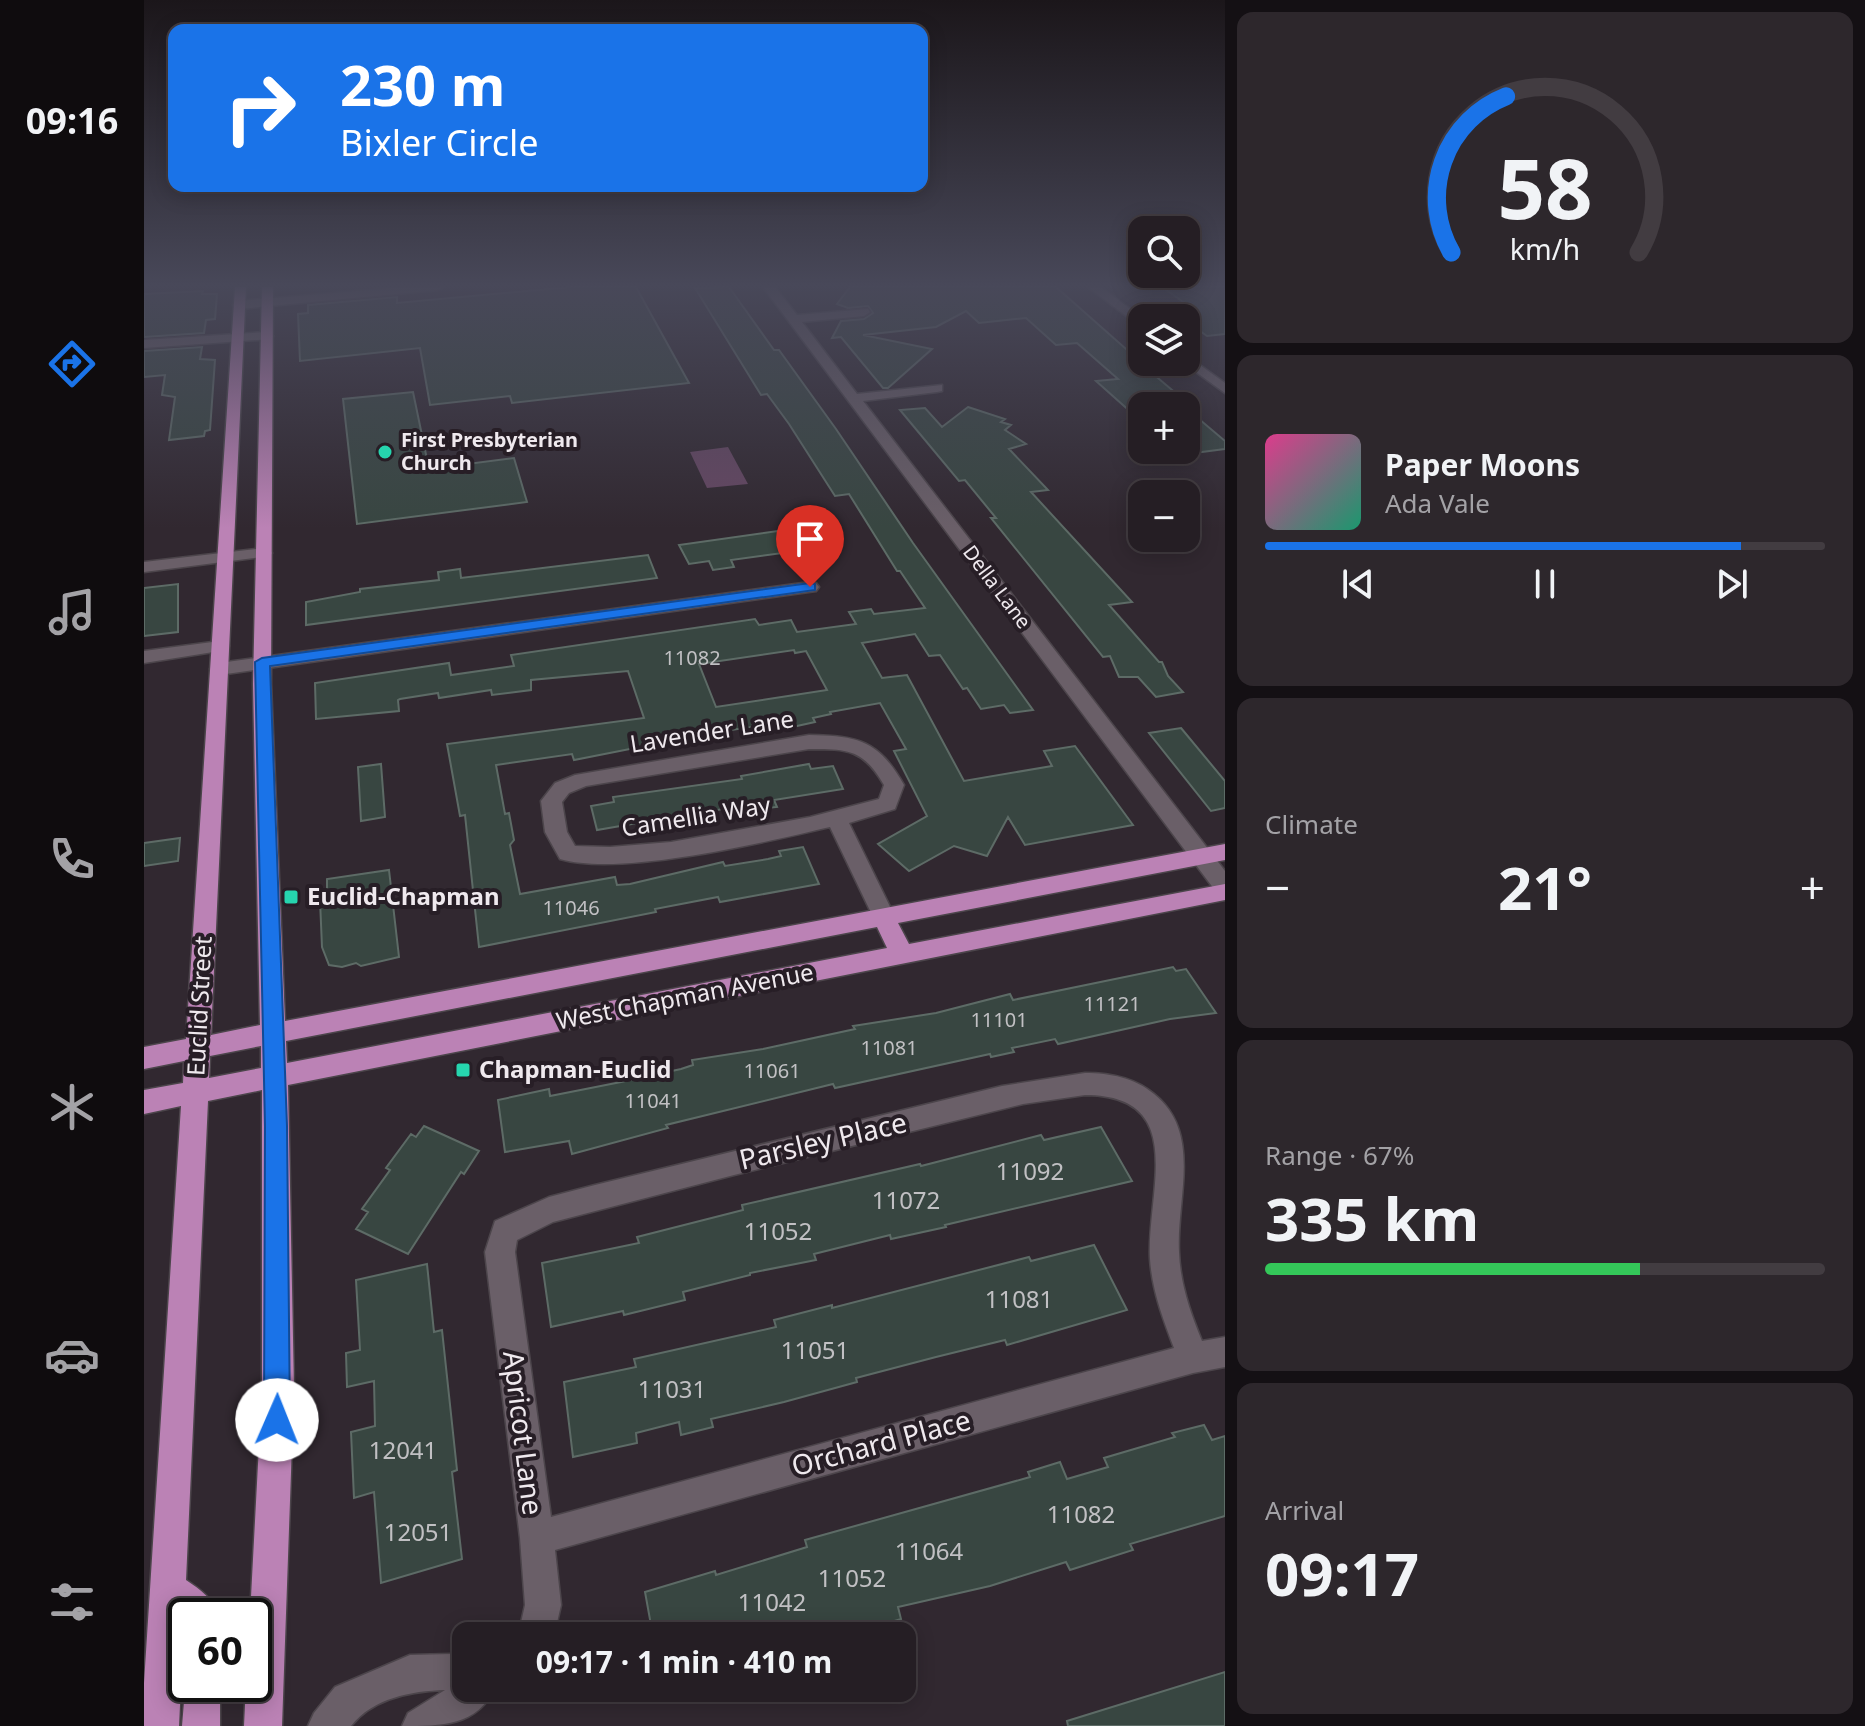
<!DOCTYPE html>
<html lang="en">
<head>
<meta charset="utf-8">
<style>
	body { margin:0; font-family:"Noto Sans",sans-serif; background:#2d272c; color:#f1f3f6; height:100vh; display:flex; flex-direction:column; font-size:30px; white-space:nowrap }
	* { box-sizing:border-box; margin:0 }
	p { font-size:26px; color:#a3a2a6 }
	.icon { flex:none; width:44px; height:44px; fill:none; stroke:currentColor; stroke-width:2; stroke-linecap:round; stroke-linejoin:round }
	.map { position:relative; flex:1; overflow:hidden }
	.panel { display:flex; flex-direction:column; gap:12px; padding:12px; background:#141014; width:640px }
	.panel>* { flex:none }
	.guide { position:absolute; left:24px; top:24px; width:760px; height:168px; border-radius:16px; box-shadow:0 4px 20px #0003,0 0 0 2px #423c41; background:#1a73e8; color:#fff; overflow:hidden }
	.buttons { position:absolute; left:984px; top:216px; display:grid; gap:16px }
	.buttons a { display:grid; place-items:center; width:72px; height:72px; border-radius:16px; background:#251e24; box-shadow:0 4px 20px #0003,0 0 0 2px #423c41; font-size:40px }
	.speed { position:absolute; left:24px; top:1598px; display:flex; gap:16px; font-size:40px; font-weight:700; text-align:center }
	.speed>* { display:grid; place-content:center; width:104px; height:104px; border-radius:50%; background:#251e24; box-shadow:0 4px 20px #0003,0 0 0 2px #423c41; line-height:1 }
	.speed .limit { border:4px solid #111; border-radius:12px; background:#fff; color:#111 }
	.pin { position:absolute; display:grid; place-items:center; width:68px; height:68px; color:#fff; margin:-82px -34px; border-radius:50% 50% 50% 0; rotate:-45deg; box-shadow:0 0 8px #0007 }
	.pin .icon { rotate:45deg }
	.me { position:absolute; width:88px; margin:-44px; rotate:1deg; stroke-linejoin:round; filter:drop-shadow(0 0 6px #0008) }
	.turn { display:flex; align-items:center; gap:28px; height:168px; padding:0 40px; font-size:36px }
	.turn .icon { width:104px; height:104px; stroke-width:2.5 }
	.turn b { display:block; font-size:56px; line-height:68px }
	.big { font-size:60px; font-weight:700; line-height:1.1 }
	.panel .widget { flex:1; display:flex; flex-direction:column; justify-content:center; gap:12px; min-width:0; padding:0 28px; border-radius:16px; background:#2d272c }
	.panel .dial { align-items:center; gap:0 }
	.dial svg { height:208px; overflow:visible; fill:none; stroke:#423c41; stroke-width:7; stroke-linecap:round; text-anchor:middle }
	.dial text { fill:#f1f3f6; stroke:none }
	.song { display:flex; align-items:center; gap:24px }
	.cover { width:96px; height:96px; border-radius:12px; background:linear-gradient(135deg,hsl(330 70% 55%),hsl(160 70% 35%)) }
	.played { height:8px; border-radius:4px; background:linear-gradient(90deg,#1a73e8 85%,#423c41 85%) }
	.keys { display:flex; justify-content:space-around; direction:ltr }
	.heat { display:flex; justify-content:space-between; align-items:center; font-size:44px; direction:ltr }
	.charge { height:12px; border-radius:6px; background:linear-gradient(90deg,#34c759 67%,#423c41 0) }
	.trip { position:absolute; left:308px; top:1622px; width:464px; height:80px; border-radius:16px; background:#251e24; box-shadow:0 4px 20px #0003,0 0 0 2px #423c41; font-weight:700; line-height:80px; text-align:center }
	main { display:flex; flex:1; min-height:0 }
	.tabs { display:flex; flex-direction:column; width:144px; justify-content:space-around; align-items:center; background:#0f0c0e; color:#a3a2a6 }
	.tabs .icon { width:56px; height:56px }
	.tabs .on { color:#1a73e8 }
	.tabs b { font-size:36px; color:#f1f3f6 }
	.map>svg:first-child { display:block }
</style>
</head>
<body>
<main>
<nav class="tabs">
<b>09:16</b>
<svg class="icon on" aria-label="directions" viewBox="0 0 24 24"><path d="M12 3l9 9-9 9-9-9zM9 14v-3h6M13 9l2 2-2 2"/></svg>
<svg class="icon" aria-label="music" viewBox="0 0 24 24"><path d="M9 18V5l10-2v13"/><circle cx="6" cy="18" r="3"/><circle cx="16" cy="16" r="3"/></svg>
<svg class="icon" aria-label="phone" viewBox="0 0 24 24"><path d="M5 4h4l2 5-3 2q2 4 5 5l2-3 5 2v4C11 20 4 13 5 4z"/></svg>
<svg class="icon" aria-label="climate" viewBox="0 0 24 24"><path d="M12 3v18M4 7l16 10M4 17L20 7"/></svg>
<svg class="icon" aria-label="car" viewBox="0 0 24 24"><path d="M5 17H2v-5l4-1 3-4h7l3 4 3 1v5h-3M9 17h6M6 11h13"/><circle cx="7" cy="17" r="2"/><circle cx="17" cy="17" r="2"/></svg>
<svg class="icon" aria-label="filters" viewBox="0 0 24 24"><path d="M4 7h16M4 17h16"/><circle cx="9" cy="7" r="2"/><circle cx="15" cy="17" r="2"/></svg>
</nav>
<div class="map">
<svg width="1081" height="1726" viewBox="0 0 1081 1726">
	<rect width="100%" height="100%" fill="#312830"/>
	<path fill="#654762" d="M584,447L604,484L563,488L546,452Z"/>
	<path fill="#384641" stroke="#5d6b66" stroke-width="2" fill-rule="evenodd" d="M427,287H492L545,383L368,403L366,396L286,405L276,348L156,361L154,314L164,313V305L253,297V303Z
		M585,287L630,350H635L692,429L769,543L889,710L866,713L860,705L837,709L823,688L819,689L796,655L785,656L771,634L718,643L738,678L763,675L820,781L908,766L900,751L931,746L989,825L881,845L864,817L843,856L810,846L765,871L734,844L783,816L750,751L762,749L736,703L686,712L687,714L669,718L671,722L644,728L623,731L620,725L574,732L575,735L529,746L526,741L430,760L428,754L352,765L361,814L365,813L370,840L366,845L376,894L471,877L473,885L486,884L579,862L581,866L624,859L637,856L635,851L659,847L675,884L576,902L574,897L511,909L512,912L335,947L321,815L316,816L303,744L500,718L484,671L387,680V690L348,695L347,690L295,698L294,693L256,699L254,700L255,711L172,719L171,683L305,663L307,675L370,666L367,655L611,619L615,625L647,620L653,632L712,624L705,612L727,609L730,614L781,608L756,571H753L705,494L691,496L645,424L623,394L617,395L551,288ZM650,650L651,653L662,651L683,690L572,707L555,664Z
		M706,287H912L982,349L988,348L998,357V362L1014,373H1008L1047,406H998V422L952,381L974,379L933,343L912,345L882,318L835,323L822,311L792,327L719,335L788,349L744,388H739L697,337L688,338L697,321L720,319L729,313L724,306L704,308L693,304Z
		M1018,287H1081V334L1063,336L1042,321V304Z
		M59,291L58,294H73L71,319L62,320L60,333L0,337V294Z
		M58,347L56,359L71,360L66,430L61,431L60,436L25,440L31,397L18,395L21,375L0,377V351Z
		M269,392L285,469L370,458L383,502L213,524L199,399Z
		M824,407L861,419L857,422L867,425L861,430L882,444L865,449L904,490L887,492L988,602L965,605L1015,662H1018L1024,676L1039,692L1012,697L994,677H975L966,656L959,657L847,518H852L821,480L815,481L756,410L781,408L798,427Z
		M1042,408L1081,441V449L1042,454Z
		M676,525L691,550L670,553L668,549L587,560L590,567L569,570L565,561L545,564L535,545Z
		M504,555L513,578L162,625V602L216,592V589L295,580L294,572L316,569L317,578Z
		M34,584V632L0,636V588Z
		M1037,728L1081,781V808L1067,811L1005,733Z
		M237,764L241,817L217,821L214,767Z
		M665,764L667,769L689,766L699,789L630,800L633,807L581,812L579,809L529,817L531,823L507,826L505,821L453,830L447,806L470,802L469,797L598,779L597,776Z
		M36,838L34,861L0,866V843Z
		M245,870L255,957L217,966L212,963L198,967L185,965L178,947L176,900L183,898V879Z
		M1029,967L1032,971L1042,969L1072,1013L1026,1019L914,1044L911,1039L868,1048L870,1052L847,1057L846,1054L691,1088L689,1084L522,1125L524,1128L428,1154L425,1141L361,1152L354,1100L405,1089L406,1096L477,1082L537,1069L549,1065L548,1060L619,1049L711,1029L709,1026L792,1013L866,994L869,1000Z
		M280,1126L335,1151L320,1174L317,1172L264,1254L212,1229L224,1212L218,1209L246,1170L242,1168L267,1134L272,1137Z
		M957,1127L988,1181L801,1225L802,1227L747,1239L746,1235L670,1254L672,1260L606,1273V1275L539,1292L541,1300L480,1315L479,1311L407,1327L398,1263L495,1243L493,1237L599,1210L598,1205L776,1164L777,1166L897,1135L900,1140Z
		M950,1245L983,1310L863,1345L861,1340L792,1357L712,1378L713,1382L640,1402L567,1419L569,1427L537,1435L535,1422L492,1433L493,1443L429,1457L420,1382L492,1367L490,1359L632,1327L630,1320L688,1305V1308L885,1257L887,1261Z
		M283,1264L290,1332L298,1330L313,1470L308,1472L318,1559L237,1583L230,1492L210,1498L207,1432L231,1426L230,1381L203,1387L202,1353L216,1350L212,1280Z
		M1060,1425L1068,1440L1081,1436V1516L986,1544L989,1550L926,1570L922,1562L846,1586L754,1607L757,1619L701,1636H509L501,1592L571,1571L572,1575L663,1547L661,1540L886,1477L884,1472L916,1462L923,1479L964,1467L960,1458L1031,1437L1028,1433Z
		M1081,1672V1726H924L923,1721Z"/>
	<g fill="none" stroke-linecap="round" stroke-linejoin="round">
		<g stroke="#4c454b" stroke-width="3">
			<path id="minor" d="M261,287H300L294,290L95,309L89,305L95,301Z
				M619,287H631L653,315L724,309L726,312L720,316L658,322L713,394L798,385V391L793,392L719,401L1081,871V895L1073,893Z
				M123,332L129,336L127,339L0,348V340Z
				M120,548L126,550L128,553L126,556L0,572V562Z
				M666,582L672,583L675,587L672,591L75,675L66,669L75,663Z
				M76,641L85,646L82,650L0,663V651Z
				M665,735C715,736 734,740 760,785L751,809L705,823L751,917L748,923L740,926L732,923L686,827C622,842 477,877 416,859L401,832L397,801L411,783L431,775ZM665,749C704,749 719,749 740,785L735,799L666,817L527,842L466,847L431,846L423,832L418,802L425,793L442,786Z
				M941,1073C966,1073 991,1078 1010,1094C1059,1133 1032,1199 1035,1252C1036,1283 1046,1312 1058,1341L1081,1337V1367L1049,1373L411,1550L417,1605L410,1636H374L381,1605L376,1538L341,1252L351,1221L405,1197L451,1185L858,1086ZM941,1095C1046,1095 1002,1194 1006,1259C1008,1290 1019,1319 1030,1348L407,1517L371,1252L373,1240L409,1222L590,1175L879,1104Z
				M307,1654L322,1660V1688H351C333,1726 298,1726 258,1726L264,1713L301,1690C267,1691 229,1698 207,1726H164L170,1713L191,1687L266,1655Z"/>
		</g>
		<g stroke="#4c454b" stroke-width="3">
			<path id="tertiary" d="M944,287H957L998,318V328Z
				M1042,355L1081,383V393L1038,362H1042Z"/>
		</g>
		<g stroke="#4c454b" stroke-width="3">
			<path id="primary" d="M91,287H102L67,1035L116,1025L109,684L118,287H129L127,684L141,1021L1081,844V860L754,923L765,944L1081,884V900L144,1085L150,1388L138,1726H100L102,1684H110V1616H106L118,1388V1090L64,1101L42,1580C57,1590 68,1598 76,1616H42V1625L40,1622L35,1726H0V1683L37,1106L0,1114V1090L39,1083L40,1061L0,1069V1047L42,1039ZM733,927L743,948L143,1063L142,1041ZM117,1046V1068L65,1078L66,1056Z
				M42,1678V1684H76V1726H38Z"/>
		</g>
		<use href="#minor" fill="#6a5f68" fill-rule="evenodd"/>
		<use href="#tertiary" fill="#6a5f68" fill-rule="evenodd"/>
		<use href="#primary" fill="#bb82b5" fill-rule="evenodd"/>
	</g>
	<linearGradient id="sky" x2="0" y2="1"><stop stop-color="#1b161a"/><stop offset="0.54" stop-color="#484859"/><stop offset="1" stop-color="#484859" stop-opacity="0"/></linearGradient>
	<rect width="1081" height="528" fill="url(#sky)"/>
	<path fill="#1a73e8" stroke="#114b97" stroke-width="2" d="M666,583L671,584V590L126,666L143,1126L146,1420L142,1430L133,1434L124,1430L120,1420L121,1126L111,662L118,658Z"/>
	<g fill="#26d5ae" stroke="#271e26" stroke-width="3">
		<circle cx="241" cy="452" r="8"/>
		<rect x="139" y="889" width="16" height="16" rx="4"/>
		<rect x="311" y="1062" width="16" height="16" rx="4"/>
	</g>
	<g text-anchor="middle" stroke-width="8" stroke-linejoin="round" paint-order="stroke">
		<g font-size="20" font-weight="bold" fill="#efe9ee" stroke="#271e26" text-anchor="start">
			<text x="257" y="447">First Presbyterian<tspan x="257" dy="23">Church</tspan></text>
		</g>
		<g font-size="20" fill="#efe9ee" stroke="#271e26">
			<text transform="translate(853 587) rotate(53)" y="7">Della Lane</text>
		</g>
		<g font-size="20" fill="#c1c0c3">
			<text x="548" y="665">11082</text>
			<text x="427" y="915">11046</text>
			<text x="968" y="1011">11121</text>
			<text x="855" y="1027">11101</text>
			<text x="745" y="1055">11081</text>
			<text x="628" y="1078">11061</text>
			<text x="509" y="1108">11041</text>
		</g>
		<g font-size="24" fill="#efe9ee" stroke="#271e26">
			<text transform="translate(568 732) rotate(-9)" y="8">Lavender Lane</text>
			<text transform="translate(552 817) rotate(-9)" y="8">Camellia Way</text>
			<text transform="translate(541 997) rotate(-11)" y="8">West Chapman Avenue</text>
			<text transform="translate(56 1006) rotate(-87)" y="8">Euclid Street</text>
		</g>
		<g font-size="24" font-weight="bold" fill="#efe9ee" stroke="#271e26" text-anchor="start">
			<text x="163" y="905">Euclid-Chapman</text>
			<text x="335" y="1078">Chapman-Euclid</text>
		</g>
		<g font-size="24" fill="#c1c0c3">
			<text x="886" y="1180">11092</text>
			<text x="762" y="1209">11072</text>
			<text x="634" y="1240">11052</text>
			<text x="875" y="1308">11081</text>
			<text x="671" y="1359">11051</text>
			<text x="528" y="1398">11031</text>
			<text x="259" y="1459">12041</text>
			<text x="937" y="1523">11082</text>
			<text x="274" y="1541">12051</text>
			<text x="785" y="1560">11064</text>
			<text x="708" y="1587">11052</text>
			<text x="628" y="1611">11042</text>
		</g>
		<g font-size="28" fill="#efe9ee" stroke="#271e26">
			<text transform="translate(679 1141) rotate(-13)" y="10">Parsley Place</text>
			<text transform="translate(379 1433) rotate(83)" y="10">Apricot Lane</text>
			<text transform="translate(737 1443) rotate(-15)" y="10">Orchard Place</text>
		</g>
	</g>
</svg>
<div class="buttons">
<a><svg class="icon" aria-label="search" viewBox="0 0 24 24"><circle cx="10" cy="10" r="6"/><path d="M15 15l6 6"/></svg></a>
<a><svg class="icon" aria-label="layers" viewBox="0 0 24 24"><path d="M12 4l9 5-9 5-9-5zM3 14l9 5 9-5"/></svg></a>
<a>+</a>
<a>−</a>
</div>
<div class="speed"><div class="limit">60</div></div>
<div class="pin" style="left:666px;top:587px;background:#d93025"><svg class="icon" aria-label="arrive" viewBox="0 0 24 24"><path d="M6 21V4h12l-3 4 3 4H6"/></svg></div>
<svg class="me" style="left:133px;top:1420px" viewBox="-20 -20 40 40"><circle r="19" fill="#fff"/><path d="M0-13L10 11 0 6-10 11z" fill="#1a73e8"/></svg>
<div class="trip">09:17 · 1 min · 410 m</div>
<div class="guide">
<div class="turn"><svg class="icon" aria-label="right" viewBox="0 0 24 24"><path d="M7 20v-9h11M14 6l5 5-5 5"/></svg><div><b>230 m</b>Bixler Circle</div></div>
</div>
</div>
<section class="panel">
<div class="widget dial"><svg viewBox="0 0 100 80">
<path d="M14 69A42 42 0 1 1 86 69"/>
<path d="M14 69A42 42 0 0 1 35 9" stroke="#1a73e8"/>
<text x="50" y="56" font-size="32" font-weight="700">58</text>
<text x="50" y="72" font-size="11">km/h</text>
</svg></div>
<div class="widget">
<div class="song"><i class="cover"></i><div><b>Paper Moons</b><p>Ada Vale</p></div></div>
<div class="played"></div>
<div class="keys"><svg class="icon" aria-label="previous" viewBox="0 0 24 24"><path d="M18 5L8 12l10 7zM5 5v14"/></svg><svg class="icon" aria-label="pause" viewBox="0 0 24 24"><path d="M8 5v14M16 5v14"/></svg><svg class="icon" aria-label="next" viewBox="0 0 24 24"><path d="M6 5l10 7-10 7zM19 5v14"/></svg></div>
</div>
<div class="widget"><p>Climate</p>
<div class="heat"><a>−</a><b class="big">21°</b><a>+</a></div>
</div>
<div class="widget"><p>Range · 67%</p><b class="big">335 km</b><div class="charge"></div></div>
<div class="widget"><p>Arrival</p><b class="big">09:17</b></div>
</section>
</main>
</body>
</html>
